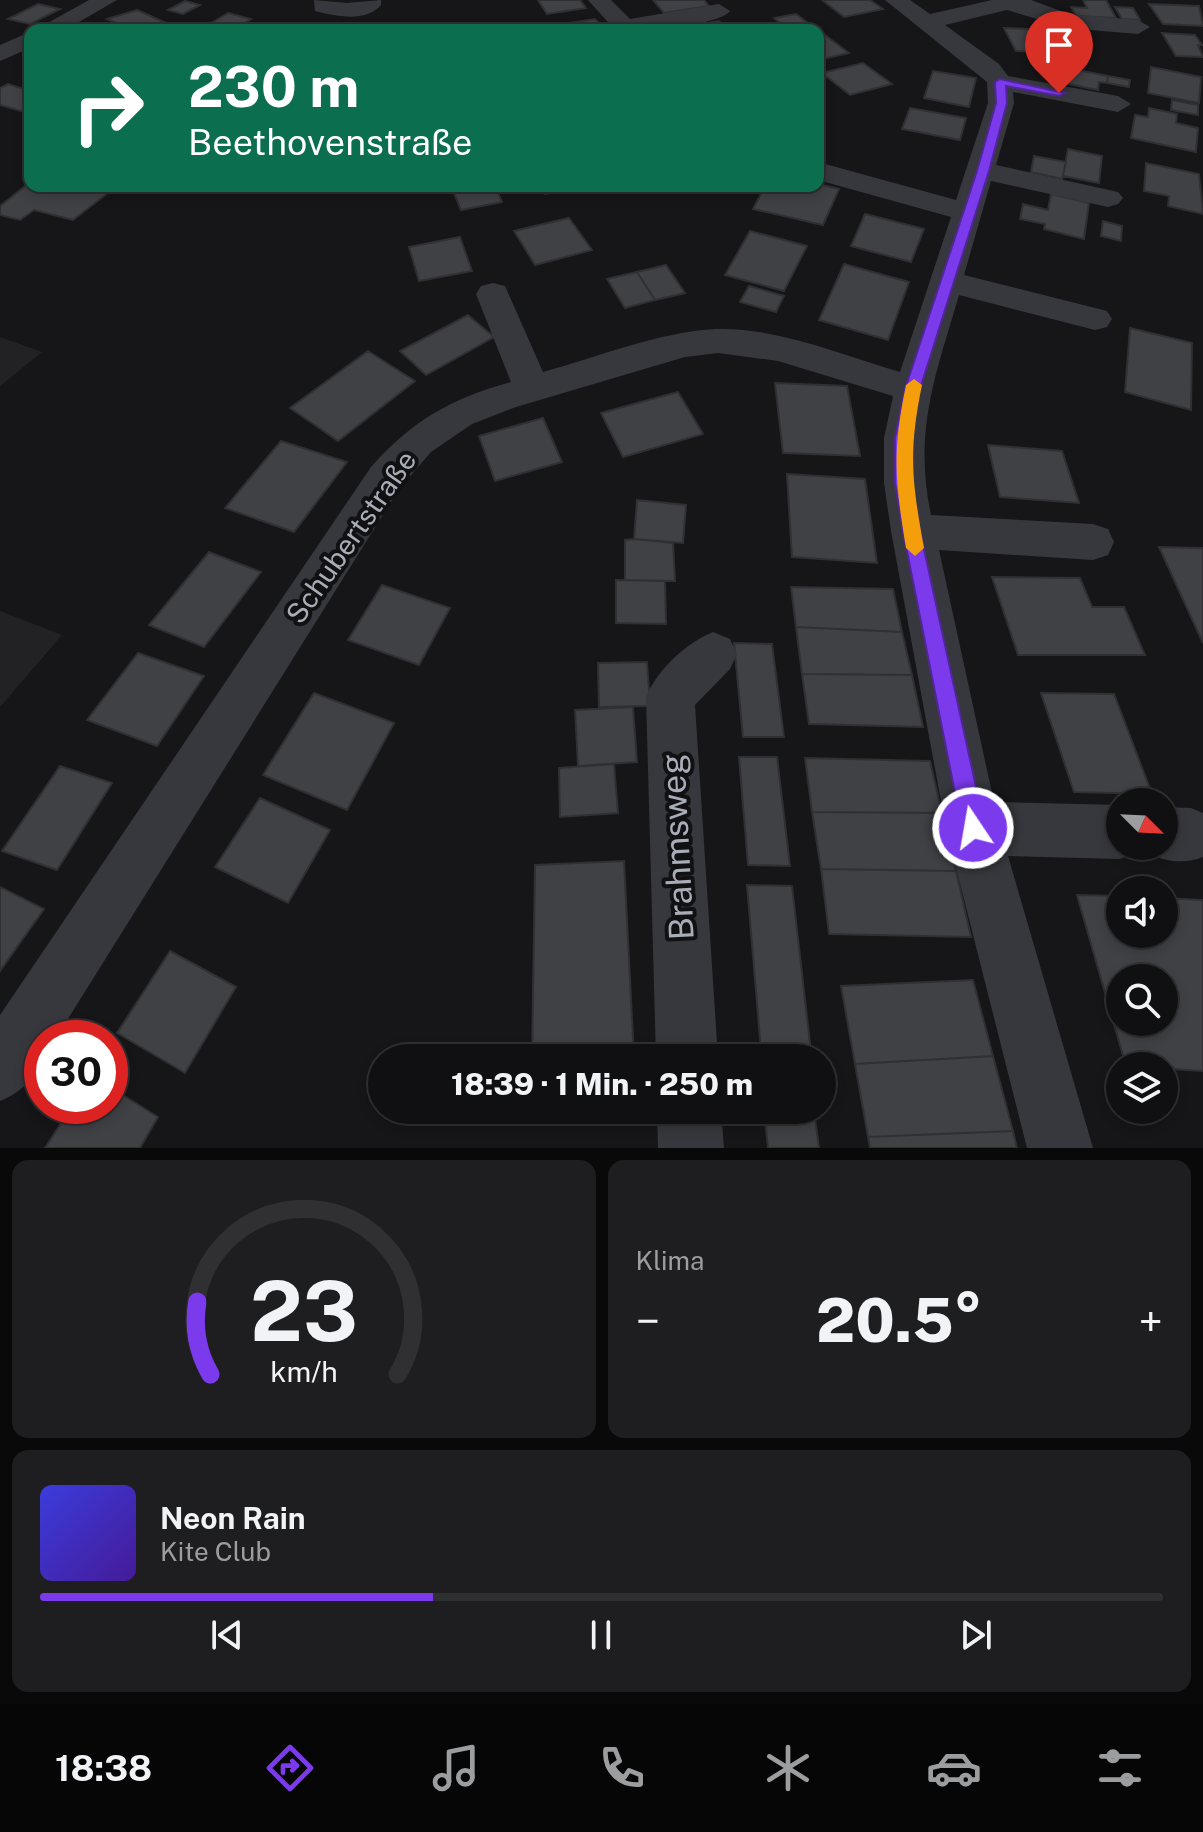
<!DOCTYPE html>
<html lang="de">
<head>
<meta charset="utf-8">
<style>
	body { margin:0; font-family:"Public Sans",sans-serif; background:#1e1e20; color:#f1f3f6; height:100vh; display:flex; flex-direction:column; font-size:30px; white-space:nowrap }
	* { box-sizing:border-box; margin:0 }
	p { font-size:26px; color:#9c9d9f }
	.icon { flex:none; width:44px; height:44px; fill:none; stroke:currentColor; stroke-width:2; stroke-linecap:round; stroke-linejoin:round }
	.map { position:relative; height:1148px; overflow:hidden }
	.sheet { display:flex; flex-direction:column; gap:12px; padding:12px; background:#09090a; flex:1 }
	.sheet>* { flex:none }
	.top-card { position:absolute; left:24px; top:24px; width:800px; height:168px; border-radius:16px; box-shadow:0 4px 12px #0003,0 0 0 2px #303032; background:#0b6e4f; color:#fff; overflow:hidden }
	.needle { width:52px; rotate:114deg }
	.fabs { position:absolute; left:1106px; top:788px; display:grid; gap:16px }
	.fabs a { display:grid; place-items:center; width:72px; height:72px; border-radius:50%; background:#101012; box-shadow:0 4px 12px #0003,0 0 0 2px #303032; font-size:40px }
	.speed { position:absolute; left:24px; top:1020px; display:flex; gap:16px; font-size:40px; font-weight:700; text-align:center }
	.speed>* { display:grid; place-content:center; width:104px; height:104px; border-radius:50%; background:#101012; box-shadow:0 4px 12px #0003,0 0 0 2px #303032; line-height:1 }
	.speed .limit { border:12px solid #d22; background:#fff; color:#111 }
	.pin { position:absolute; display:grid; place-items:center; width:68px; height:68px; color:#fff; margin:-82px -34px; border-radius:50% 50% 50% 0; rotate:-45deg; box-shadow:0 0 8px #0007 }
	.pin .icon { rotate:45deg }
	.me { position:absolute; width:88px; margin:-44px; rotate:348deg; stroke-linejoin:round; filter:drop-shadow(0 0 6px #0008) }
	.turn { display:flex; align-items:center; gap:28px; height:168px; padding:0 32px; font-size:36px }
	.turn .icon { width:104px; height:104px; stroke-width:2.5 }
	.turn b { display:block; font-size:56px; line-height:68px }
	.big { font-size:60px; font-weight:800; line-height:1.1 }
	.sheet .widget { flex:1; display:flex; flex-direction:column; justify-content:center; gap:12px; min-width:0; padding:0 28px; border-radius:16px; background:#1e1e20 }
	.sheet .dial { align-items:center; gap:0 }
	.dial svg { height:208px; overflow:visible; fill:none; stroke:#303032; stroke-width:7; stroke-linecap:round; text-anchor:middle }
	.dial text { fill:#f1f3f6; stroke:none }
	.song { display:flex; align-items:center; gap:24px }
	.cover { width:96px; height:96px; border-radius:12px; background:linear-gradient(135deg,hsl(240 70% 55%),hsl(260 70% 35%)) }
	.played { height:8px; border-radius:4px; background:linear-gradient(90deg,#7c3aed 35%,#303032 35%) }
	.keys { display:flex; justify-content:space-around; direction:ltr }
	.heat { display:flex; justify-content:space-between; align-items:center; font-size:44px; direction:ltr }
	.sheet .tiles { flex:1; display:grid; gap:12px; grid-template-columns:1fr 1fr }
	.widget:last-child { grid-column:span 2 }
	.trip { position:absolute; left:368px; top:1044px; width:468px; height:80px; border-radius:40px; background:#101012; box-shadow:0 4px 12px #0003,0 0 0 2px #303032; font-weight:800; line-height:80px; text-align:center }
	.dock { display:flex; height:128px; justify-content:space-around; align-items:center; background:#060607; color:#9c9d9f }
	.dock .icon { width:56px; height:56px }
	.dock .on { color:#7c3aed }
	.dock b { font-size:36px; color:#f1f3f6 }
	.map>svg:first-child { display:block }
</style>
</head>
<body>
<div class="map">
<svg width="1203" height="1148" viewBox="0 0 1203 1148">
	<rect width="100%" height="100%" fill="#161618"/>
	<path fill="#222225" d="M0,337L42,352L0,386Z
		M0,611L62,635L0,707Z"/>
	<path fill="#404145" stroke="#303034" stroke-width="2" fill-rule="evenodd" d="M538,0H580L586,8L547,14Z
		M653,0H704L709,6L664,13Z
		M822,0H870L883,9L844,17Z
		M1083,0H1106L1116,18L1076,16L1071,7L1087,8Z
		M185,1L200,5L183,14L168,10Z
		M38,4L60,9L30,24L8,19Z
		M1149,4L1199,6L1203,26L1163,24Z
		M1115,7L1133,8L1140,20L1122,19Z
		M137,10L164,22L144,30H132L107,19Z
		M228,13L251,19L233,30L208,25Z
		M796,14L816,29L789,30L774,18Z
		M595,19L605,30H561L557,25Z
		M719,21L729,30L680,28Z
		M1004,28L1054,30L1067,53L1016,51Z
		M1162,33L1195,35L1202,45H1198L1203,57L1176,56Z
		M825,35L849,53L818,60V37Z
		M863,63L892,84L850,95L822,73Z
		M1151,67L1201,77L1199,103L1148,93Z
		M1073,69L1108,76L1107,83L1099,82L1098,90L1053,81L1055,70L1073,74Z
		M933,71L976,78L969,107L924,98Z
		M1108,76L1130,80L1129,87L1107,83Z
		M8,84L30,91V106L21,111L0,105V88Z
		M1172,100L1198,105V115L1171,110Z
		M910,108L966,118L960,140L902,129Z
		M1149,108L1177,114L1176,123L1198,128L1196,152L1131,138L1135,115L1148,117Z
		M1068,149L1102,156L1099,183L1063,176Z
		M1034,156L1066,162L1062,179L1031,172Z
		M1146,163L1199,174L1203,214L1168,206L1169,196L1144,191Z
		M29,183L30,186L80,193L97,186H117L73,220L34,210L20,220L0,215V206Z
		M818,184L839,189L823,225L753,209L765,186Z
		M451,186H495L502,202L461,210Z
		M540,186H580L545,194Z
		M1051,194L1089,203L1084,239L1044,229L1045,224L1020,219L1023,204L1048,210Z
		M865,214L924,229L911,262L851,246Z
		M569,218L592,250L535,265L514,231Z
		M1103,221L1122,226L1121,241L1101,236Z
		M750,231L807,246L784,291L725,275Z
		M460,237L472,271L419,281L409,247Z
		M844,264L909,282L888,340L819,320Z
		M666,265L685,293L655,300L637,272Z
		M637,272L655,300L625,308L607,279Z
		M749,286L784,296L776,312L740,302Z
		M468,315L494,337L426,375L400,351Z
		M1130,328L1192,343L1191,410L1125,392Z
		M368,351L415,381L338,441L290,408Z
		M775,383L847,386L860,456L783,453Z
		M678,392L703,434L623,457L601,413Z
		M543,418L562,462L495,481L479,436Z
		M281,441L347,462L294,532L225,508Z
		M988,445L1062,451L1079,503L1000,497Z
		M787,474L865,479L877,563L792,557Z
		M637,500L686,505L683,543L634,539Z
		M634,539L673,543L675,581L625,580V540Z
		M1159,547L1203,548V643Z
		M209,552L261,572L204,647L149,625Z
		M992,577L1080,578L1092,607H1124L1145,655H1018Z
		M616,580L665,581L666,624L616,623Z
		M382,585L450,608L419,665L348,640Z
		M791,587L893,589L902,632L796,627Z
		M796,627L902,632L912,675L802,674Z
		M734,643L772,644L784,737H743Z
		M138,653L204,676L157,746L87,720Z
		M647,662L650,706L599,707L598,663Z
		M802,674L912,675L923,727L809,724Z
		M314,693L394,723L347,810L263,775Z
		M1041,693L1114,694L1152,794L1074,792Z
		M633,707L637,762L578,766L575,710Z
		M739,757H777L790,866L748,865Z
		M805,758L930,761L942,813L812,812Z
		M614,764L618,813L560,817L559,768Z
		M60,766L112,783L57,870L2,851Z
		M260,798L330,830L288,903L215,867Z
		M812,812L942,813L956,871L821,869Z
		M624,861L634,1058H532L535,865Z
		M821,869L956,871L971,937L829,934Z
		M747,885L792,886L811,1052L761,1051Z
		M0,887L44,909L0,971Z
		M1077,895L1120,896V934H1164V898L1203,900V1071L1126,1066ZM1120,978H1164V1022H1120Z
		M170,951L236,987L185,1073L117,1033Z
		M973,980L993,1056L855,1064L841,986Z
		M993,1056L1013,1131L868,1137L855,1064Z
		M110,1087L158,1117L140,1148H45L72,1106H110Z
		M764,1110H814L819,1148H768Z
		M1013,1131L1017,1148H870L868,1137Z"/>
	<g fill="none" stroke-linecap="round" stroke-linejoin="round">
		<path fill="#37383d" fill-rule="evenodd" d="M89,0H117L65,30H35Z
			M314,0L347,3L381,0V5C366,23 335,16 315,11Z
			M588,0H611L630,19L719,4L730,11C717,27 637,30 615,30Z
			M885,0H910L930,14L992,0H1031L1069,14L1138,20L1150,27L1138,34L1067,28L1007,10L945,25L999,64L1008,76L1118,96L1131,104L1118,112L1013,92L1014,103L996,165L1118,192L1123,198L1118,204L1108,207L991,181L964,275L1107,311L1112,319L1107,327L1095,330L959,295C936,374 913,431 931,515L1093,524L1108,529L1114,542L1108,555L1093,560L939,550L994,802L1120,805V846H1141L1139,851L1120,859L1008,856L1093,1148H1027L946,828L891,531L884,483V438L893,396L778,361L718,353L685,357L516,407L472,424L431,452L399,489L56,1038H42C42,1070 29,1089 0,1101V1015L371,467C413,420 450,399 511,382L476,294L481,286L493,283L505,286L543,372C598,357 658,332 716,329C777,327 842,355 900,372L951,217L818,180V162L956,200L988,103L987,82Z
			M30,32V48L0,61V45Z
			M713,632L730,639L737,654L730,669L695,705L718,1058H656L646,697C657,670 686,643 713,632Z
			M1164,807L1191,808L1203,813V857C1183,865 1165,861 1145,853L1142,846H1164Z
			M657,1110H721L724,1148H658Z"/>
	</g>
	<path fill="#7c3aed" stroke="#51269a" stroke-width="2" d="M1000,79L1065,93L1059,96L1006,86L1007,103L989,171L920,389L911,438L912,483L920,531L985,828L981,835L973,839L966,835L962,828L903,531L895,483V438L905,389L977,171L996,103L995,82Z"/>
	<path fill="#f59e0b" d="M914,379L922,385C908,452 912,482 924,548L915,556L906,548C895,481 892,452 906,385Z"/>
	<g text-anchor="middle" stroke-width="8" stroke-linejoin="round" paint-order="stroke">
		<g font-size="28" fill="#a8adb8" stroke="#111113">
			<text transform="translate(351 537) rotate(-55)" y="10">Schubertstraße</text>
		</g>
		<g font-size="34" fill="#a8adb8" stroke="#111113">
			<text transform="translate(677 847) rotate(-93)" y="12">Brahmsweg</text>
		</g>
	</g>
</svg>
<div class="fabs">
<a><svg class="needle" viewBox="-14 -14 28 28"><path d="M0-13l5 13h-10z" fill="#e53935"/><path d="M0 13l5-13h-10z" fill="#9c9d9f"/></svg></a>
<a><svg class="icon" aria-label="sound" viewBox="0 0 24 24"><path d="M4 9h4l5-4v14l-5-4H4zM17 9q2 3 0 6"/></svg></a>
<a><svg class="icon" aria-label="search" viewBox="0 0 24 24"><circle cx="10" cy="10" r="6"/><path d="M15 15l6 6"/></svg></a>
<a><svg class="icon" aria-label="layers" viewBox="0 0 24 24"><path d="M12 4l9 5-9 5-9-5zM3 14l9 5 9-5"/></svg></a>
</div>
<div class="speed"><div class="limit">30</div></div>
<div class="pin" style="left:1059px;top:93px;background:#d93025"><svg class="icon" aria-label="arrive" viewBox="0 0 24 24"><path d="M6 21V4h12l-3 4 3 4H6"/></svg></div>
<svg class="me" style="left:973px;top:828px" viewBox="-20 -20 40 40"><circle r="17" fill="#7c3aed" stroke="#fff" stroke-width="3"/><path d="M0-11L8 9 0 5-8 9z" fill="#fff"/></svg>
<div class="trip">18:39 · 1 Min. · 250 m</div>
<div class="top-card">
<div class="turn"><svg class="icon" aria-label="right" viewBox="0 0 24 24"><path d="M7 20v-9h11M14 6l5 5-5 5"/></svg><div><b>230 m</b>Beethovenstraße</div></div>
</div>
</div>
<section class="sheet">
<div class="tiles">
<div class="widget dial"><svg viewBox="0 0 100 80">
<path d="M14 69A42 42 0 1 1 86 69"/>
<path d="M14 69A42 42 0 0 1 9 41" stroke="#7c3aed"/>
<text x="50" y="56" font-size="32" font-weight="700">23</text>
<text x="50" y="72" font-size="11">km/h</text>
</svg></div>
<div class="widget"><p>Klima</p>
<div class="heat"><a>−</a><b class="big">20.5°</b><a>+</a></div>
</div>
<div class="widget">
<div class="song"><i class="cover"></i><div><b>Neon Rain</b><p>Kite Club</p></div></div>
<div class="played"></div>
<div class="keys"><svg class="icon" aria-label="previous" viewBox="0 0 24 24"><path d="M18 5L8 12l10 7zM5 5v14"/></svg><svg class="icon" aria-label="pause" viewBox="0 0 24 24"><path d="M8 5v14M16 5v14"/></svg><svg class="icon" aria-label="next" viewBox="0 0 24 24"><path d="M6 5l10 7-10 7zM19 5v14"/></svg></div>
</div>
</div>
</section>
<nav class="dock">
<b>18:38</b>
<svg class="icon on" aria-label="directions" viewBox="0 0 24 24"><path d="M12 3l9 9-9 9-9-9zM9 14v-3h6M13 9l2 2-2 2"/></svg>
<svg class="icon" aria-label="music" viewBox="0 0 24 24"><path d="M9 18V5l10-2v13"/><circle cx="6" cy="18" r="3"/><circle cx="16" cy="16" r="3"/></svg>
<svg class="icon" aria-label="phone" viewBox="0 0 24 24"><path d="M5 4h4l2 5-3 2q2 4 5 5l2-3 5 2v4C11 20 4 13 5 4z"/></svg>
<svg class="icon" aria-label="climate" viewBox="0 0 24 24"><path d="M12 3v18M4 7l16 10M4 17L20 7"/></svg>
<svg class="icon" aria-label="car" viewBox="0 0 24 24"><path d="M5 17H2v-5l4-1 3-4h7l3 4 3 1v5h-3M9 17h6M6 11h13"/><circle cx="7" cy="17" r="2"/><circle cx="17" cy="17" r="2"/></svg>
<svg class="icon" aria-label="filters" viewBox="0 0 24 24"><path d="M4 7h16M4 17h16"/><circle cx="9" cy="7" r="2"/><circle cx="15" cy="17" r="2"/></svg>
</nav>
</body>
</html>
